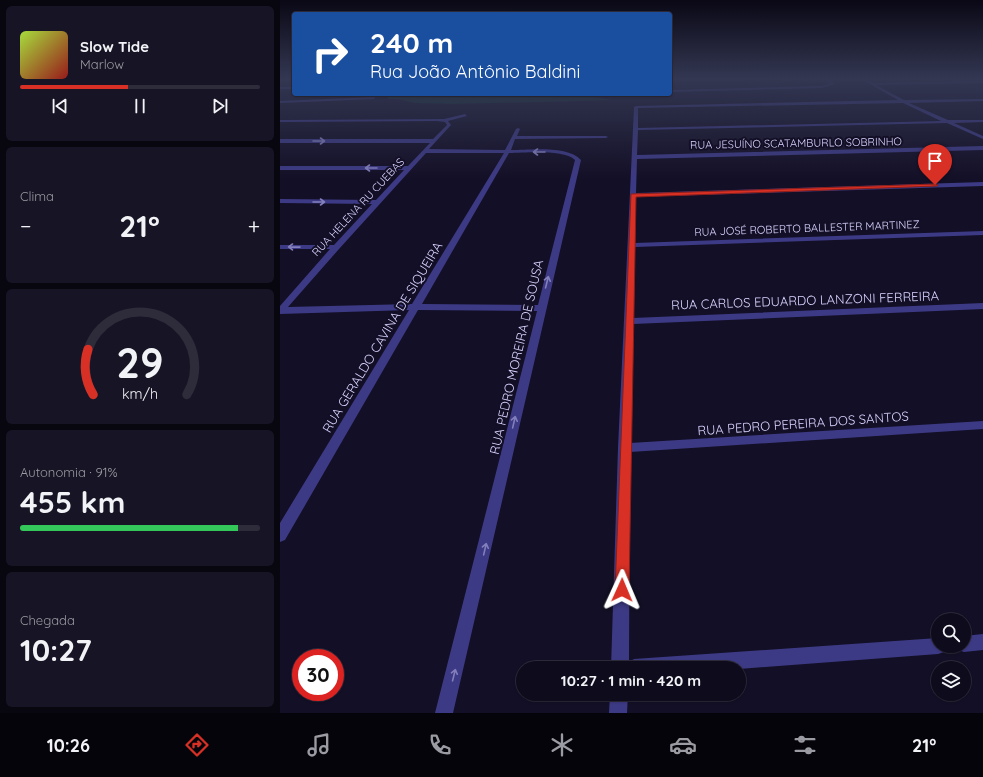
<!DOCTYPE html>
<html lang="pt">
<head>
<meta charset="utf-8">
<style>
	body { margin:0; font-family:Quicksand,sans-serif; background:#171425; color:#f1f3f6; height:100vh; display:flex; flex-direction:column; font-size:15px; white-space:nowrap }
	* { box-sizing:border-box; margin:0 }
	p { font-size:13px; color:#9b9ba3 }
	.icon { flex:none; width:22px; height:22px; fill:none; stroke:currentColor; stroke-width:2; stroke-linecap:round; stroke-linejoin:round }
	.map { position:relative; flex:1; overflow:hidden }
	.side { display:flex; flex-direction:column; gap:6px; padding:6px; background:#08060f; width:280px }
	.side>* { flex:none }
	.top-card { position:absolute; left:12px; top:12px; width:380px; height:84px; border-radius:4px; box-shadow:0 1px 3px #0004,0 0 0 1px #2e2b3b; background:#1a4fa0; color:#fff; overflow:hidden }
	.controls { position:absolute; left:651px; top:613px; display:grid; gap:8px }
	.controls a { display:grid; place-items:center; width:40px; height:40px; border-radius:50%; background:#0e0b1c; box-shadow:0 1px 3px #0004,0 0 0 1px #2e2b3b; font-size:20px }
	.speed { position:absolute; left:12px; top:649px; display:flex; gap:8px; font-size:20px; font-weight:700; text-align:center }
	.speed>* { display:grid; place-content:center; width:52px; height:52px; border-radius:50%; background:#0e0b1c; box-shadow:0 1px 3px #0004,0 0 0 1px #2e2b3b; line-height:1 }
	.speed .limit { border:6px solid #d22; background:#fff; color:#111 }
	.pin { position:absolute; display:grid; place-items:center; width:34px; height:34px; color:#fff; margin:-41px -17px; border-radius:50% 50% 50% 0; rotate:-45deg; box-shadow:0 0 4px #0007 }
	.pin .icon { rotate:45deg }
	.me { position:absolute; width:44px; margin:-22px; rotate:1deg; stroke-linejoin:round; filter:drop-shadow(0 0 3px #0008) }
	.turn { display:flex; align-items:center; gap:14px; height:84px; padding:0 12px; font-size:18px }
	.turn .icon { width:52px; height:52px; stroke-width:2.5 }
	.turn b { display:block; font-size:28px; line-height:34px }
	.big { font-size:30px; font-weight:800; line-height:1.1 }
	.side .card { flex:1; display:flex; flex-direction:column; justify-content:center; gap:6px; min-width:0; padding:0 14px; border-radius:6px; background:#171425 }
	.side .dial { align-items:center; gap:0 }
	.dial svg { height:104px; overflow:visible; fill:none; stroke:#2e2b3b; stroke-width:7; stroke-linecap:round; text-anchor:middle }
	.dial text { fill:#f1f3f6; stroke:none }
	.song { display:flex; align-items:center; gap:12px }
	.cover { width:48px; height:48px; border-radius:6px; background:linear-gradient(135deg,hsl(80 70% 55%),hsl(0 70% 35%)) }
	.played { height:4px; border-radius:2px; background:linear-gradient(90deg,#d93025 45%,#2e2b3b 45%) }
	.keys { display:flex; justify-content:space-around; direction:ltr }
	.heat { display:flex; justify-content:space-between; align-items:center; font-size:22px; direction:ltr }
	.charge { height:6px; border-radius:3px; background:linear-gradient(90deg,#34c759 91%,#2e2b3b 0) }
	.trip { position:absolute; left:236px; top:661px; width:230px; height:40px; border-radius:20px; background:#0e0b1c; box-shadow:0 1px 3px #0004,0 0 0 1px #2e2b3b; font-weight:800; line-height:40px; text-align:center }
	.tabs { display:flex; height:64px; justify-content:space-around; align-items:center; background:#06040b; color:#9b9ba3 }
	.tabs .icon { width:28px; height:28px }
	.tabs .on { color:#d93025 }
	.tabs b { font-size:18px; color:#f1f3f6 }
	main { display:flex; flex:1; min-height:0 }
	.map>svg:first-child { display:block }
</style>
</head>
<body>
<main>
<section class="side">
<div class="card">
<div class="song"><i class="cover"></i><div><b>Slow Tide</b><p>Marlow</p></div></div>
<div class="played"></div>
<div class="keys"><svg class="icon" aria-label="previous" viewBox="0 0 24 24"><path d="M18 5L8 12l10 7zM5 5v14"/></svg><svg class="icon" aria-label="pause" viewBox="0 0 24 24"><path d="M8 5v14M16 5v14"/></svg><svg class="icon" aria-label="next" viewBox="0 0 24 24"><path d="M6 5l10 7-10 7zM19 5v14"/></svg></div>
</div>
<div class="card"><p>Clima</p>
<div class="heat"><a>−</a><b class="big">21°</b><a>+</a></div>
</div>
<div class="card dial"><svg viewBox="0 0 100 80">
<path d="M14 69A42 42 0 1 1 86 69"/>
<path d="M14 69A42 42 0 0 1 10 34" stroke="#d93025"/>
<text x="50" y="56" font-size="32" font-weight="700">29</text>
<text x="50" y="72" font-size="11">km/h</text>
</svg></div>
<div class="card"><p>Autonomia · 91%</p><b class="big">455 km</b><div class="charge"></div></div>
<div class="card"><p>Chegada</p><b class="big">10:27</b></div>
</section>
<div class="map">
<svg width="703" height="713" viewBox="0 0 703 713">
	<rect width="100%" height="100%" fill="#130f26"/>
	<path fill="#12302f" d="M99,94H294L333,100L173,104L135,103L118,99H108L107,96Z"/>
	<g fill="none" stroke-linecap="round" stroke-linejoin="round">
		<path fill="#0c2248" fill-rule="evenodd" d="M247,94H251L242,97L241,96Z"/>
		<path fill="#3d3a85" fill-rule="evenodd" d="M545,79H549L555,84L542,88L390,92V90L542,86L550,84Z
			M581,79H586L593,83L703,81V83L596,85L624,100L703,99V101L629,103L668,120H703V122L674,123L703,136V139L667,123L358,130L357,155L703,146V150L357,159L356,193L703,182V186L356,197L355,243L703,231V235L355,247L353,318L703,303V309L353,324L350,443L703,421V429L350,452L349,662L354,659L658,638V646H666L664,652L658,654L459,669L331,668L338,448L354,107L356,106L618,100ZM623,103L661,121L358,128V108Z
			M0,87H14V89H0Z
			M95,97L94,99L0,103V101Z
			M185,114L187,116L168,121L171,125L149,149L225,150L236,129L238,128L240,129L237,136H326L328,137L326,138L235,139L231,150C249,150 288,145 301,160L173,713H155L257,311L138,310L5,540L0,542V523L129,310L0,314V306L50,249H0V245H54L92,204L0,203V199L96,200L124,170H0V166H128L150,143H0V139H153L167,125L165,122L157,121L0,122V120L164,119ZM146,153H224L132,304L8,307L59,249ZM229,153C245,153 284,149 295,160L258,305L142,304Z
			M703,634V650L684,652L678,650L676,646H684V636Z
			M330,694H348L347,713H329Z"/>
	</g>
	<defs><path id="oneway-shaft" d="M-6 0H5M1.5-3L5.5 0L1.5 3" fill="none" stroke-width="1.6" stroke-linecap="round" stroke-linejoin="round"/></defs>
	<g stroke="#837fbc">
		<use href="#oneway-shaft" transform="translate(39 141)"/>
		<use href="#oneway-shaft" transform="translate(259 152) rotate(-180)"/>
		<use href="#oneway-shaft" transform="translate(91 168) rotate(-180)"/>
		<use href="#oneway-shaft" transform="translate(39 202)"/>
		<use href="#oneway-shaft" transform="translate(14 247) rotate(-179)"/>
		<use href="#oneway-shaft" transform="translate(267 282) rotate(-76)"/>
		<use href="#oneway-shaft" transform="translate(234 422) rotate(-77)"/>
		<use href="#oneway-shaft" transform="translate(205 549) rotate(-77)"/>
		<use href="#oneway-shaft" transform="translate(174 675) rotate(-76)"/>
	</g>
	<linearGradient id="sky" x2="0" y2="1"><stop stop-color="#0a0815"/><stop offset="0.44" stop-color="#333752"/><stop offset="1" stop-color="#333752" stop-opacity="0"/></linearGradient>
	<rect width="703" height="179" fill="url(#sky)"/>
	<path fill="#d93025" stroke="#8d1f18" d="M655,184L658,185L657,186L356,197L349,590L347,594L342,596L337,594L335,590L351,194Z"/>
	<g text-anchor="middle" stroke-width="4" stroke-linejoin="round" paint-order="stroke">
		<g font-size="11" fill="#d9d4ff" stroke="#130f26">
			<text transform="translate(516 143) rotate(-1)" y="4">RUA JESUÍNO SCATAMBURLO SOBRINHO</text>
			<text transform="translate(78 207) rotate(-47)" y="4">RUA HELENA RU CUEBAS</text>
			<text transform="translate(527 228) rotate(-2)" y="4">RUA JOSÉ ROBERTO BALLESTER MARTINEZ</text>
		</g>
		<g font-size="13" fill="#d9d4ff" stroke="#130f26">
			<text transform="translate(525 300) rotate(-2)" y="5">RUA CARLOS EDUARDO LANZONI FERREIRA</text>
			<text transform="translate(102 337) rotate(-59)" y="5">RUA GERALDO CAVINA DE SIQUEIRA</text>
			<text transform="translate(236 357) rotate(-77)" y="5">RUA PEDRO MOREIRA DE SOUSA</text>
			<text transform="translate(523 423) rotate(-4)" y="5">RUA PEDRO PEREIRA DOS SANTOS</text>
		</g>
	</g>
</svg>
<div class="controls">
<a><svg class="icon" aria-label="search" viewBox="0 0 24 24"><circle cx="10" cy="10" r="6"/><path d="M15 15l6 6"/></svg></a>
<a><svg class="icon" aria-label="layers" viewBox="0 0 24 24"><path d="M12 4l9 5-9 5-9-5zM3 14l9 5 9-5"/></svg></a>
</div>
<div class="speed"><div class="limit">30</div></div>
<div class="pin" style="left:655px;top:185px;background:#d93025"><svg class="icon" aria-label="arrive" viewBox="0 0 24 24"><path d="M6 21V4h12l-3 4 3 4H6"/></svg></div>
<svg class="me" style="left:342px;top:590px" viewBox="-20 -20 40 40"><path d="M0-17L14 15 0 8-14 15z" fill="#d93025" stroke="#fff" stroke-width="4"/></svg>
<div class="trip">10:27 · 1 min · 420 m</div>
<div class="top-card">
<div class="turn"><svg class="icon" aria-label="right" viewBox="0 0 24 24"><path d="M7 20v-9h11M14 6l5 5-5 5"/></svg><div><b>240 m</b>Rua João Antônio Baldini</div></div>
</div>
</div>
</main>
<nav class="tabs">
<b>10:26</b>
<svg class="icon on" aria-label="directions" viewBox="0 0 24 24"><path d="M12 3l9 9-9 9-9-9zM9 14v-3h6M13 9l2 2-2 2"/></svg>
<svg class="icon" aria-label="music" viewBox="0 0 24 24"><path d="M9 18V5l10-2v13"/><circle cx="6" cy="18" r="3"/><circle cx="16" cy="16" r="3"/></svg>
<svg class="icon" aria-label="phone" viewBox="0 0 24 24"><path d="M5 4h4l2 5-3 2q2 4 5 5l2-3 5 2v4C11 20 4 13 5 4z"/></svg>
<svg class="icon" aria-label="climate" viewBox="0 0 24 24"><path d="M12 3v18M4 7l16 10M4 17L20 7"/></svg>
<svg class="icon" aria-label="car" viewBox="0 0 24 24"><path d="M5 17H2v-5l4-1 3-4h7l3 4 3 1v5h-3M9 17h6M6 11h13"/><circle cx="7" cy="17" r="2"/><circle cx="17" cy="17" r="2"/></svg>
<svg class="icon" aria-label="filters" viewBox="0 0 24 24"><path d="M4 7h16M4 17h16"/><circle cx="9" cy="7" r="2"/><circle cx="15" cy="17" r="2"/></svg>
<b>21°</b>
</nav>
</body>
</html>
